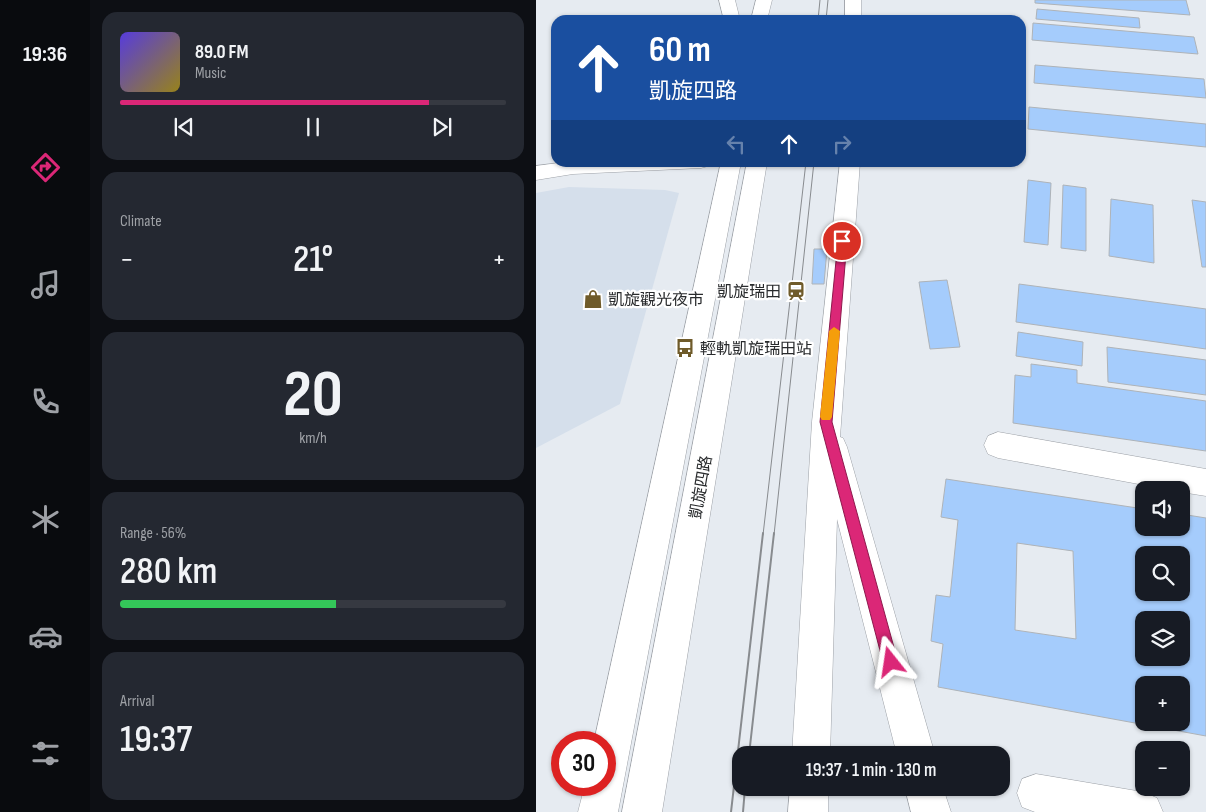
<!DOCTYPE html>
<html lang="en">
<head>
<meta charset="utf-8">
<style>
	body { margin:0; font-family:"Sofia Sans Condensed","Noto Sans TC",sans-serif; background:#242831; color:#f1f3f6; height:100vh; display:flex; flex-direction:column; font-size:19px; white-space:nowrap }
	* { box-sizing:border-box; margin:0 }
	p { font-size:16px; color:#9ea1a6 }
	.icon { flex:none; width:28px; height:28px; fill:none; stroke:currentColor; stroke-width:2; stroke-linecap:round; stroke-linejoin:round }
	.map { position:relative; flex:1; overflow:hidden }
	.drawer { display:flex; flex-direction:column; gap:12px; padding:12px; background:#0d0f14; width:446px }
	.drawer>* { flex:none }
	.top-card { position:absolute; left:15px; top:15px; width:475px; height:152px; border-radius:15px; box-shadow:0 1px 4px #0004; background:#1a4fa0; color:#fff; overflow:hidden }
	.buttons { position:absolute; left:599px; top:481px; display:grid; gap:10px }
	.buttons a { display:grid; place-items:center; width:55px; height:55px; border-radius:10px; background:#171b24; box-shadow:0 1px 4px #0004; font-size:25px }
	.speed { position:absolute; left:15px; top:731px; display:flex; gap:10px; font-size:25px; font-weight:700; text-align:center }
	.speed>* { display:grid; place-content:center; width:65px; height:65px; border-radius:50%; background:#171b24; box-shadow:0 1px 4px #0004; line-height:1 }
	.speed .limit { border:8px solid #d22; background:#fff; color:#111 }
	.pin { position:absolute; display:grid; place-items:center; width:42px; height:42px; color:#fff; margin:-21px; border:2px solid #fff; border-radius:50%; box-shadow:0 1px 5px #0007 }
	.me { position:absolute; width:55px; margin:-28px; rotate:345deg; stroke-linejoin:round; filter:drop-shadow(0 0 4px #0008) }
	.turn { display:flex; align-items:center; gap:18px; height:105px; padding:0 15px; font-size:22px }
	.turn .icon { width:65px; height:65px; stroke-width:2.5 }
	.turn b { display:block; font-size:35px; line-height:42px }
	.lanes { display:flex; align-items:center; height:48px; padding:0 15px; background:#0003; justify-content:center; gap:25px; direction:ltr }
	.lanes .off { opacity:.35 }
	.big { font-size:38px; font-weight:600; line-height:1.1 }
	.drawer .card { flex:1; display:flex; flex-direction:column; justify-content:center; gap:8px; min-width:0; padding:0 18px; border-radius:15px; background:#242831 }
	.drawer .dial { align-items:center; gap:0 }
	.dial b { font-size:65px; line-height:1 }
	.song { display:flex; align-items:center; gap:15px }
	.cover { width:60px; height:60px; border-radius:8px; background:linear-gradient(135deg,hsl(250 70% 55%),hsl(50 70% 35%)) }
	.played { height:5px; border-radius:2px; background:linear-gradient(90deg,#db2777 80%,#363941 80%) }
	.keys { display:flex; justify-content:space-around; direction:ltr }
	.heat { display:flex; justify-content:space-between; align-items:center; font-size:28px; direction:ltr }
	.charge { height:8px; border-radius:4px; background:linear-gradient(90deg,#34c759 56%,#363941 0) }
	.trip { position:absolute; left:196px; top:746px; width:278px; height:50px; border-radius:15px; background:#171b24; box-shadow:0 1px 4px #0004; font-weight:600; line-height:50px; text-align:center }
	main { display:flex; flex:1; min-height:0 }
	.tabs { display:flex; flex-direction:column; width:90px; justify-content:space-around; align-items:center; background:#090b0e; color:#9ea1a6 }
	.tabs .icon { width:35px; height:35px }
	.tabs .selected { color:#db2777 }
	.tabs b { font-size:22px; color:#f1f3f6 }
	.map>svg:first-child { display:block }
</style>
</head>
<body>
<main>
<nav class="tabs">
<b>19:36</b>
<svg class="icon selected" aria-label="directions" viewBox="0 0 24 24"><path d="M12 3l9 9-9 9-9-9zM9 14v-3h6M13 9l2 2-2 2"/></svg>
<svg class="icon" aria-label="music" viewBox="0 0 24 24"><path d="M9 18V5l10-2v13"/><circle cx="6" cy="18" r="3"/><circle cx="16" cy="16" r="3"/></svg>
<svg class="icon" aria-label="phone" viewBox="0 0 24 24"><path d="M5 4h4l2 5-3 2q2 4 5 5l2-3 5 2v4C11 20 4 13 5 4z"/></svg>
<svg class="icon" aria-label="climate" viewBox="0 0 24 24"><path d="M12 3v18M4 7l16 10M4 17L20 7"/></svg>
<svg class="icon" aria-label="car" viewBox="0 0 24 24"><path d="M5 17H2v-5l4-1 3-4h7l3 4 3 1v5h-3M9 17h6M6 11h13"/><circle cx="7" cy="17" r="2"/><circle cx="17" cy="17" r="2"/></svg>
<svg class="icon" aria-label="filters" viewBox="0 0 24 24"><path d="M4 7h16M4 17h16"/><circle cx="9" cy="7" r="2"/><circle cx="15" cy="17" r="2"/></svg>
</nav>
<section class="drawer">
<div class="card">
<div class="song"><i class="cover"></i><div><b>89.0 FM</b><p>Music</p></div></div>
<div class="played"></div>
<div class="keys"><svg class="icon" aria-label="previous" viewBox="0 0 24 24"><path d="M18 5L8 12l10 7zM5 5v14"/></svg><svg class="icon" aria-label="pause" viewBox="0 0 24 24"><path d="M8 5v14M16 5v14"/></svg><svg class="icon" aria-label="next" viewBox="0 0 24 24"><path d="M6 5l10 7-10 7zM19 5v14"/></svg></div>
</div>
<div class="card"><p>Climate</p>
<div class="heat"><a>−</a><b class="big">21°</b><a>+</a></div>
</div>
<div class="card dial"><b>20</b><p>km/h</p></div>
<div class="card"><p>Range · 56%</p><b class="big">280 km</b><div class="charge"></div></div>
<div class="card"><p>Arrival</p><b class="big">19:37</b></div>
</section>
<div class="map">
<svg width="670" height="812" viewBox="0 0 670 812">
	<rect width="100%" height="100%" fill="#e6ebf1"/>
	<path fill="#d5dfeb" d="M33,187L129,190L143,193L84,404L0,448V193Z"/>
	<path fill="#a5ccfc" stroke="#aeb3b8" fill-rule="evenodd" d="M499,0H650L654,15L499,3Z
		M501,9L603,18L604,28L500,19Z
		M497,23L658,37L662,54L496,40Z
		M499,65L668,79L670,98L498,83Z
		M493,107L670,124V147L492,129Z
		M492,180L515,183L512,245L488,242Z
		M527,185L550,188V251L525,248Z
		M575,199L617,205L618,263L573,256Z
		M656,200L670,202V267H666Z
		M278,249H291L288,284H276Z
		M411,280L424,347L394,349L383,282Z
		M483,284L670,309V349L480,322Z
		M482,332L547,342L546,366L480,356Z
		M571,347L670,360V395L572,382Z
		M495,364L541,370V383L670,401V451L477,423L479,375L495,377Z
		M410,479L608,509V528H645V514L670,518V736L402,687L407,644L395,641L400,595L414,597L422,520L405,517ZM481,543L537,551L540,639L479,630ZM608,555H645V592H608ZM608,620H645V658H608ZM608,685H645V722H608Z"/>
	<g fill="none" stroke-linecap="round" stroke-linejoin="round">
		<g stroke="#9da1a7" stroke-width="1">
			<path id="minor" d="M183,0H199L204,20H188Z
				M220,0H236L231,20H215Z
				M309,0H325V20H309Z
				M30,162H175L172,166L165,168L37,174L0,180V166Z
				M185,162H205L82,812H42L49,785H69V742H58Z
				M211,162H231L126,812H86Z
				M304,162H324L304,437L307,438L311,447L399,755H361L301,519L294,755H256L276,422Z
				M462,432L670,469V496L645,492V490H635L462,458L452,454L448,445L452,436Z
				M500,774L607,792L621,798L627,812H499L486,807L481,793L486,779Z
				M254,788H292V812H252Z
				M369,788H407L415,812H375Z"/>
		</g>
		<use href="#minor" fill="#fff" fill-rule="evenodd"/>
		<path stroke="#888b8f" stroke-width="1" d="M282,20L284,0
			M290,20L292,0
			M227,535L270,162
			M238,535L278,162"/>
		<path stroke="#888b8f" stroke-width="2" d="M213,755L238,533
			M195,812L227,533
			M207,812L209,788"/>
	</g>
	<path fill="#db2777" stroke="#8e194d" d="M306,238L311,241L296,422L362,662L360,667L355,670L350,667L347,662L284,422L302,241Z"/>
	<path fill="#f59e0b" d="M298,327L304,331L296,417L294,420H286L284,417L293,331Z"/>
	<defs>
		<g id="station-bare" transform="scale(1.5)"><path d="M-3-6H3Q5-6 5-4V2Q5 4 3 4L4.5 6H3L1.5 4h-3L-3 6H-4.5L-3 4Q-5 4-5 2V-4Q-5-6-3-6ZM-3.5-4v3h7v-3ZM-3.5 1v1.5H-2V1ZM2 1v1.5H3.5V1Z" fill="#6f5b2a" stroke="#fff" stroke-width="2.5" paint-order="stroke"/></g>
		<g id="shop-bare" transform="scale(1.5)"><path d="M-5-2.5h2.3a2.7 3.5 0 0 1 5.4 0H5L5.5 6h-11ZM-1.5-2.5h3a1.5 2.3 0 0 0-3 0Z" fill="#6f5b2a" stroke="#fff" stroke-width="2.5" paint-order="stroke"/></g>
		<g id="bus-bare" transform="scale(1.5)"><path d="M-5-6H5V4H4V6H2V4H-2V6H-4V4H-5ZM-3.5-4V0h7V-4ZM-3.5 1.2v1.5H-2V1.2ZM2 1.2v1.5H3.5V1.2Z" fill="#6f5b2a" stroke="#fff" stroke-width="2.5" paint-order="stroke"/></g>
	</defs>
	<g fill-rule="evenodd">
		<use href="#station-bare" x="260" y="291"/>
		<use href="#shop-bare" x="57" y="299"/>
		<use href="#bus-bare" x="149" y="348"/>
	</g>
	<g text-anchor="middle" stroke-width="4.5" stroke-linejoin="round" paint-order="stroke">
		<g font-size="16" fill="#282a2c" stroke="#fff" text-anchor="start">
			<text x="245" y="297" text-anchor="end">凱旋瑞田</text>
			<text x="72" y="305">凱旋觀光夜市</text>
			<text x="164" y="354">輕軌凱旋瑞田站</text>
		</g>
		<g font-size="16" fill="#282a2c" stroke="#fff">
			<text transform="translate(164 487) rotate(-80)" y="6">凱旋四路</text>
		</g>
	</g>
</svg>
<div class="buttons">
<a><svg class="icon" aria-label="sound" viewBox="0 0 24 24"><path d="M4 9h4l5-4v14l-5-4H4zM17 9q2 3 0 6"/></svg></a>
<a><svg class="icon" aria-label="search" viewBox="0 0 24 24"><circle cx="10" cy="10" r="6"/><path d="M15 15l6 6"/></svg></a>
<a><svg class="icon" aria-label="layers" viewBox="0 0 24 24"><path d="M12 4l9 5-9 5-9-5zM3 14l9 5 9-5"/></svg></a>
<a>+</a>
<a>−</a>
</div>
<div class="speed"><div class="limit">30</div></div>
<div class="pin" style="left:306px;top:241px;background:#d93025"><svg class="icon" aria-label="arrive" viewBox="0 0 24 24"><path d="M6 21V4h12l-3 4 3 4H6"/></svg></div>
<svg class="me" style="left:355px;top:662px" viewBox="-20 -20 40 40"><path d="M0-17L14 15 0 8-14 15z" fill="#db2777" stroke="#fff" stroke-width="4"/></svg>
<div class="trip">19:37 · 1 min · 130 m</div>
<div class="top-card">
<div class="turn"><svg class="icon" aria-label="ahead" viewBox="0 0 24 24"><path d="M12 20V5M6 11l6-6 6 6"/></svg><div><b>60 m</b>凱旋四路</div></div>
<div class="lanes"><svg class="icon off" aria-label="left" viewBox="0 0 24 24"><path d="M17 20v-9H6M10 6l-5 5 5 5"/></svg><svg class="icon" aria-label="ahead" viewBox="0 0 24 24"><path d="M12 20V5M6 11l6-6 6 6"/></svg><svg class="icon off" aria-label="right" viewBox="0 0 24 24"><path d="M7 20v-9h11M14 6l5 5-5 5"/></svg></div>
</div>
</div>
</main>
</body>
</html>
